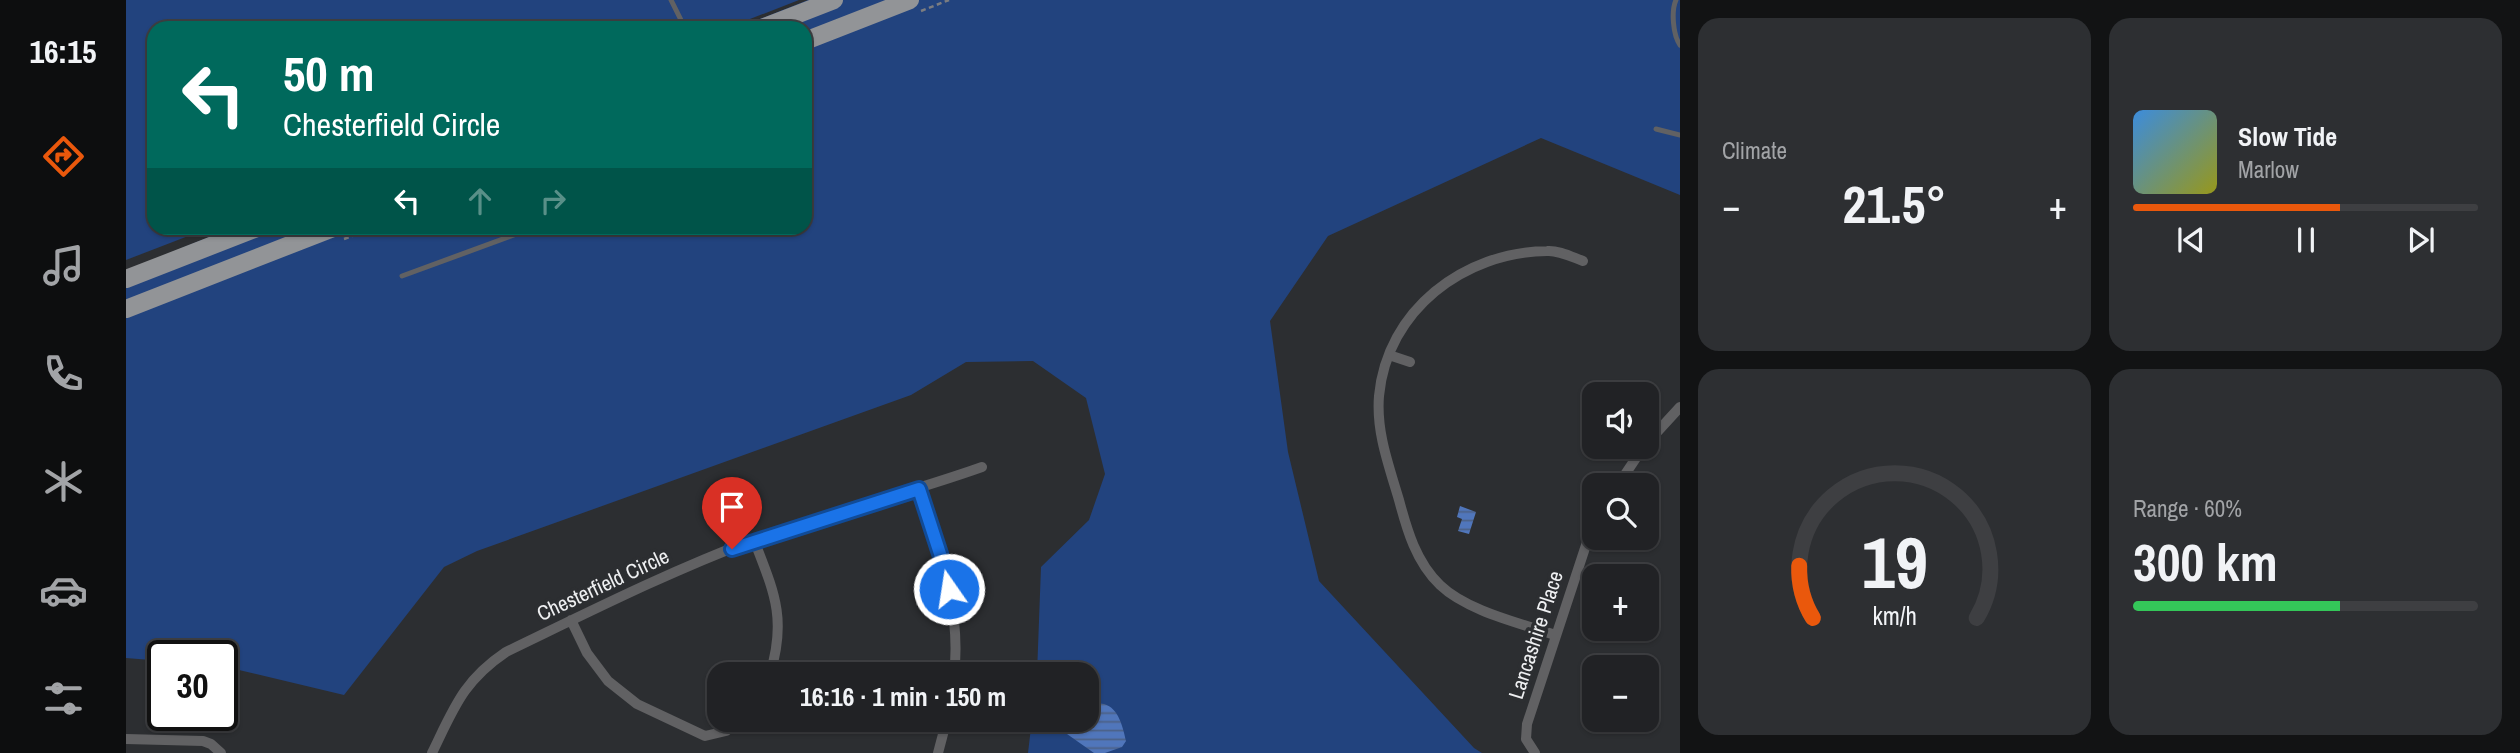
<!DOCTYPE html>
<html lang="en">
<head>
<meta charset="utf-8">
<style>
	body { margin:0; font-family:"Archivo Narrow",sans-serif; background:#2d2f32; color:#f1f3f6; height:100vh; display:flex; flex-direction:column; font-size:26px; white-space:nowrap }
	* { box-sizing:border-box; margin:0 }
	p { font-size:23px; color:#a2a4a7 }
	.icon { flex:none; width:38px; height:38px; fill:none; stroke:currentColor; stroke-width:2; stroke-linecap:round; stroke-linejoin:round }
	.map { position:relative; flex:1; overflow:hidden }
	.drawer { display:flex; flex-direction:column; gap:18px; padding:18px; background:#121314; width:840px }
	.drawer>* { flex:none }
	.banner { position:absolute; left:21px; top:21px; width:665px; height:214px; border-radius:21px; box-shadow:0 2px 5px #0004,0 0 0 2px #3e3f42; background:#00695c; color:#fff; overflow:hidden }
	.buttons { position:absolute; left:1456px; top:382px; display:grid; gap:14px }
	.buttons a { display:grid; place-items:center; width:77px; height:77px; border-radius:14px; background:#212225; box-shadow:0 2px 5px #0004,0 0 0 2px #3e3f42; font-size:35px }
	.speed { position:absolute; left:21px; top:640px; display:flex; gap:14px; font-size:35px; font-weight:700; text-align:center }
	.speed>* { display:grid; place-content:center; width:91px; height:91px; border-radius:50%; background:#212225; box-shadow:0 2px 5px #0004,0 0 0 2px #3e3f42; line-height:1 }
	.speed .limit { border:4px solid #111; border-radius:10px; background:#fff; color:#111 }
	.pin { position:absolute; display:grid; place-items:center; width:60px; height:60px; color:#fff; margin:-72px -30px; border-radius:50% 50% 50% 0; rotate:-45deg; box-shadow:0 0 7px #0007 }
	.pin .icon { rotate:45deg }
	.me { position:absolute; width:77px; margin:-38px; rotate:347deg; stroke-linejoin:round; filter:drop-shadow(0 0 5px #0008) }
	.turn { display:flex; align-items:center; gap:24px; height:147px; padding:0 21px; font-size:32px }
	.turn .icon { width:91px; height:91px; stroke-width:2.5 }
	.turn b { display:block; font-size:49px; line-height:60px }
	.lanes { display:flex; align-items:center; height:66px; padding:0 21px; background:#0003; justify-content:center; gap:35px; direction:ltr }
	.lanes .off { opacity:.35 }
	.big { font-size:52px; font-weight:700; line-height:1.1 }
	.drawer .tile { flex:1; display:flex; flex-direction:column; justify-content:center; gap:10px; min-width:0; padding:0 24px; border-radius:21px; background:#2d2f32 }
	.drawer .dial { align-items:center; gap:0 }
	.dial svg { height:182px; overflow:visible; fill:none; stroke:#3e3f42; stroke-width:7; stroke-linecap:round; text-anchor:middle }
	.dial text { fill:#f1f3f6; stroke:none }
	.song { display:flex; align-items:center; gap:21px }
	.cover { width:84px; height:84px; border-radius:10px; background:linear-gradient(135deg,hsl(210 70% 55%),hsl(60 70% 35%)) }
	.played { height:7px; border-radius:4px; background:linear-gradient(90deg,#ea580c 60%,#3e3f42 60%) }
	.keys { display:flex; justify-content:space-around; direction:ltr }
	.heat { display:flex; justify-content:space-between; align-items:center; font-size:38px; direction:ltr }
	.charge { height:10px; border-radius:5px; background:linear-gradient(90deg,#34c759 60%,#3e3f42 0) }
	.drawer .tiles { flex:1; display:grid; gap:18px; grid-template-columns:repeat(2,1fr) }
	.trip { position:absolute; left:581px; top:662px; width:392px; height:70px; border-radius:21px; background:#212225; box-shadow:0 2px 5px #0004,0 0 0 2px #3e3f42; font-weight:700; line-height:70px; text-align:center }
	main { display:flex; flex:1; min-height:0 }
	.tab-bar { display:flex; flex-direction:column; width:126px; justify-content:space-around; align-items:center; background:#0d0e0f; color:#a2a4a7 }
	.tab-bar .icon { width:49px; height:49px }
	.tab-bar .active { color:#ea580c }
	.tab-bar b { font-size:32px; color:#f1f3f6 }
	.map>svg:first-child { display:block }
</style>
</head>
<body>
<main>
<nav class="tab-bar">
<b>16:15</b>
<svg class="icon active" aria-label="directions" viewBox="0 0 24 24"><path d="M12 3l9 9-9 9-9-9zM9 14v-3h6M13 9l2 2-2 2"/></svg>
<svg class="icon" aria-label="music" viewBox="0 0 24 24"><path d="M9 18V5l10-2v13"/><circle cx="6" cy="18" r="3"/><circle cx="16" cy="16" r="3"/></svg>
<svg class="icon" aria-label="phone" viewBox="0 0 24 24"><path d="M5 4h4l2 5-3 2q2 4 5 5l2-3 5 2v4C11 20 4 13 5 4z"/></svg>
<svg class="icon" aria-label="climate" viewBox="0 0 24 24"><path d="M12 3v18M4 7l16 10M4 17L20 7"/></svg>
<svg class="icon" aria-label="car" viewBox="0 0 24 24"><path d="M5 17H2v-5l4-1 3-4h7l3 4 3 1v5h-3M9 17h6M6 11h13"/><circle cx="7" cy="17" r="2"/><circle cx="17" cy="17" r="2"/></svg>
<svg class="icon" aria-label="filters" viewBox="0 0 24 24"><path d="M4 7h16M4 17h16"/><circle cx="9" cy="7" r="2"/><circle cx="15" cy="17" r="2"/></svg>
</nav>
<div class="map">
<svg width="1554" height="753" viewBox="0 0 1554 753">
	<defs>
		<pattern id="water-rules" width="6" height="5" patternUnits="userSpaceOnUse" patternTransform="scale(1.75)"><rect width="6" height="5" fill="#5076bb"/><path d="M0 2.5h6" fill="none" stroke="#4c6187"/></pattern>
	</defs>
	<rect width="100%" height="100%" fill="#2c2e31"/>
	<path fill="#22437e" d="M0,0H673L601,28H28V228H83L0,260Z
		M682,0H1554V195L1415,138L1202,236L1144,321L1162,452L1193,581L1348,748L1356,753H902L906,719H961V674H911L915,567L963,520L979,474L960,398L907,361L840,362L785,395L351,551L318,567L218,695L96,666V656H37V661L0,658V271L105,228H679V28H611Z"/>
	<path fill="url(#water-rules)" d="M1334,506L1350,512L1343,534L1332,531L1336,519L1331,517Z
		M961,701C966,703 972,703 978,704C993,708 997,728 1000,741L996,747L979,753H968L941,734L936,719H961Z"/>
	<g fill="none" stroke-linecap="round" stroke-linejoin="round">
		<path stroke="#7c7d80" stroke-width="2.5" stroke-dasharray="5 3.5" stroke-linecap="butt" d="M795,11L823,0
			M218,239L247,228"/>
		<path stroke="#616163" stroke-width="5" d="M545,0L559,28
			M1550,0C1545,11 1547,35 1554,45
			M1530,129L1554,135
			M276,276L407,228"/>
		<path stroke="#616163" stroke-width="10" d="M1263,355L1284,362
			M1521,443L1554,407
			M1492,485L1518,446
			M793,489C812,548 836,610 828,674
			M628,540C648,592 661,618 644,674
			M445,620L461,653L482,681L511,704L579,736L600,731L615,719
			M1429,635C1394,623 1341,611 1314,585C1290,562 1281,530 1273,500C1263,466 1250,432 1253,396C1261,310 1338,252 1421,251C1432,250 1446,257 1457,261
			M0,739L77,741L85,744L95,753
			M306,753C328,708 337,681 380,652C461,613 542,572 627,540C702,513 780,494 856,467
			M812,753L821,719
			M1409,753L1400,739L1401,724L1461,542L1468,529"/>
		<path stroke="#929497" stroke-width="18" d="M636,28L708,0
			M679,41L784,0
			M0,279L131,228
			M0,309L207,228"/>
	</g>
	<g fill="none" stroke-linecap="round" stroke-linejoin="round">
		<g stroke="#114b97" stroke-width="18">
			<path id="route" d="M606,549L793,489L818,566L823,589"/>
		</g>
		<use href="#route" stroke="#1a73e8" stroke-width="12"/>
	</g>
	<g text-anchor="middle" stroke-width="7" stroke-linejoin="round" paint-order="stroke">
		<g font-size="21" fill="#eeeff1" stroke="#2c2e31">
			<text transform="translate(477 585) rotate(-25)" y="7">Chesterfield Circle</text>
			<text transform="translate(1410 635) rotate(-72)" y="7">Lancashire Place</text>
		</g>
	</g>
</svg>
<div class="buttons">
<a><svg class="icon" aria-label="sound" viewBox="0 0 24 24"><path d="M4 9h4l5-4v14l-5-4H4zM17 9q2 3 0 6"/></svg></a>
<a><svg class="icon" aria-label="search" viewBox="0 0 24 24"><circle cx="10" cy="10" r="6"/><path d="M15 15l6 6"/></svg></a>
<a>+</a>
<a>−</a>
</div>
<div class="speed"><div class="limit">30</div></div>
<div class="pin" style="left:606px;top:549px;background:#d93025"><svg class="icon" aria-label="arrive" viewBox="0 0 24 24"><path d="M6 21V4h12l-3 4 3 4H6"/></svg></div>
<svg class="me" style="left:823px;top:589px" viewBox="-20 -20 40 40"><circle r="17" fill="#1a73e8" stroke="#fff" stroke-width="3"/><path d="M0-11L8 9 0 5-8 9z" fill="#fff"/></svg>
<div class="trip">16:16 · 1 min · 150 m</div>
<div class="banner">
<div class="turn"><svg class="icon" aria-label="left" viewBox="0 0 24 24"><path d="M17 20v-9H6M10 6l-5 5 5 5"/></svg><div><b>50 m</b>Chesterfield Circle</div></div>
<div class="lanes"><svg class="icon" aria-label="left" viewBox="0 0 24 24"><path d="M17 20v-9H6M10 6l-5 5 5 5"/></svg><svg class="icon off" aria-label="ahead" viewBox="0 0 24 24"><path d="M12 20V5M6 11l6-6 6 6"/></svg><svg class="icon off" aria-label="right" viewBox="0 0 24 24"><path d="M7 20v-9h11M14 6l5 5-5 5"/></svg></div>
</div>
</div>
<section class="drawer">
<div class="tiles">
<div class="tile"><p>Climate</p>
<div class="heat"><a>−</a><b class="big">21.5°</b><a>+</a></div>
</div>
<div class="tile">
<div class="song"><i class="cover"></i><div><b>Slow Tide</b><p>Marlow</p></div></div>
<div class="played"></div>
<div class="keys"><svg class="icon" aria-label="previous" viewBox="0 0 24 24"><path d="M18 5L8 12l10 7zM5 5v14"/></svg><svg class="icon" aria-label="pause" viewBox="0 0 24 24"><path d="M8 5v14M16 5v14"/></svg><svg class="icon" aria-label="next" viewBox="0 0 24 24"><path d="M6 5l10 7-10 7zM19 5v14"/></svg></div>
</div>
<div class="tile dial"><svg viewBox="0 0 100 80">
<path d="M14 69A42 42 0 1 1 86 69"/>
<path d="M14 69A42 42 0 0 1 8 46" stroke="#ea580c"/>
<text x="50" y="56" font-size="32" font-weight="700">19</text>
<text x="50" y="72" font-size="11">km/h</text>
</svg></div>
<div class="tile"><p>Range · 60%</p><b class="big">300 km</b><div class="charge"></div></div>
</div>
</section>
</main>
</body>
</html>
